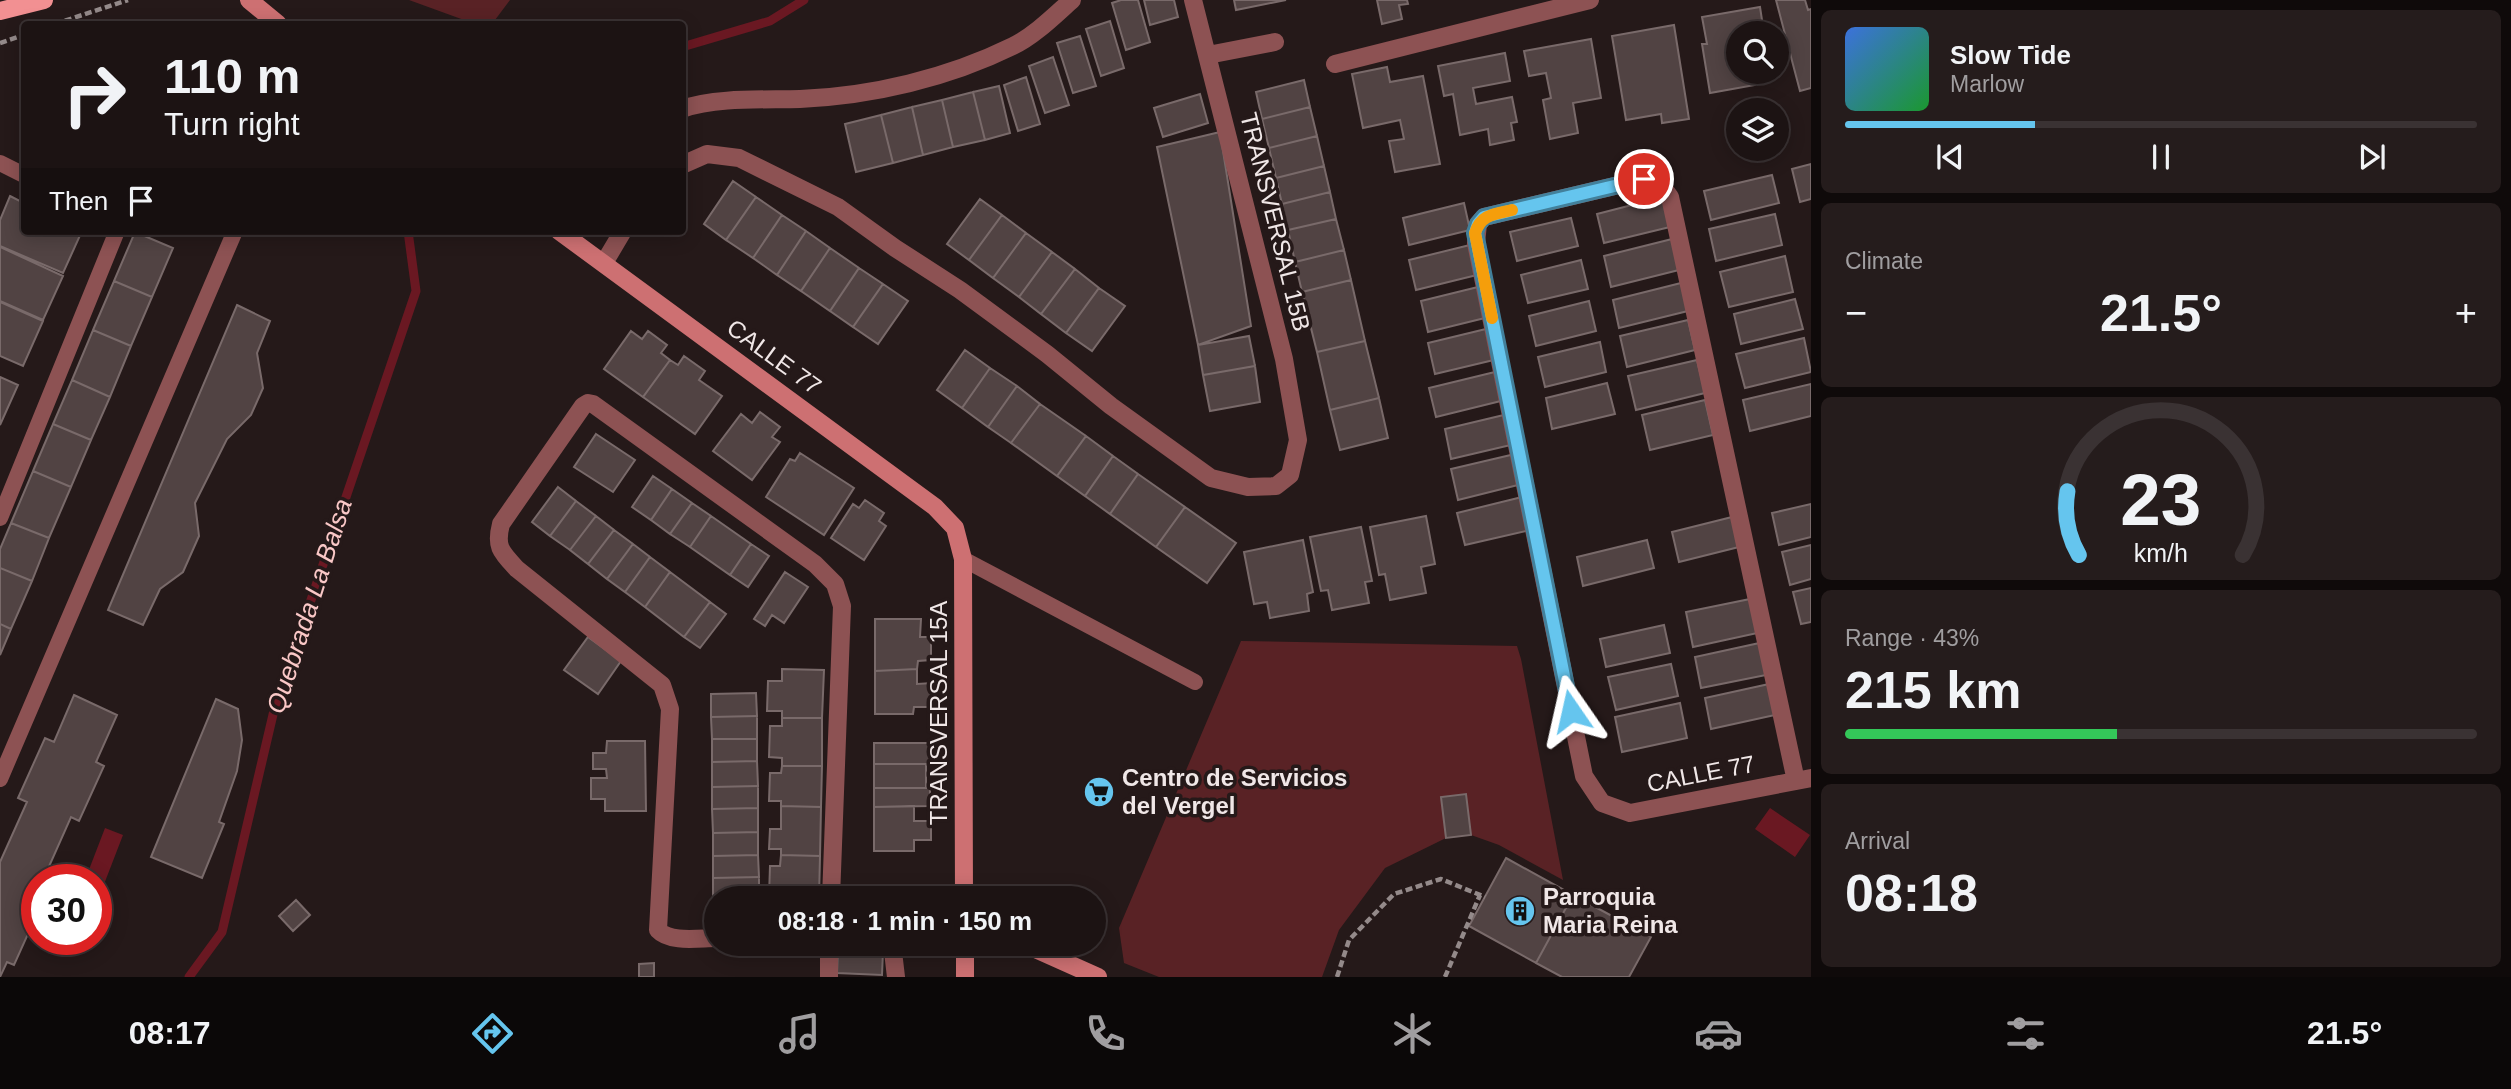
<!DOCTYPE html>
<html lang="en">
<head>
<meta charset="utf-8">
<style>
	body { margin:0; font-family:Arial,sans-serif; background:#251c1c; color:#f1f3f6; height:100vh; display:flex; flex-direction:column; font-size:26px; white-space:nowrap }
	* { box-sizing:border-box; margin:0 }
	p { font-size:23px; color:#a09ea0 }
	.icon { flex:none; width:38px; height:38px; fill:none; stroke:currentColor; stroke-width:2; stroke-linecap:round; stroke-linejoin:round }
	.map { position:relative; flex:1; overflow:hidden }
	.details { display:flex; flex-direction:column; gap:10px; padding:10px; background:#0f0a0a; width:700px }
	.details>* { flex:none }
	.banner { position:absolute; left:21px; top:21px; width:665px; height:214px; border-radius:7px; box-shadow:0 4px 18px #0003,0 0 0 2px #3a3233; background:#1c1313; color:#f1f3f6; overflow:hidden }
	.controls { position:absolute; left:1726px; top:21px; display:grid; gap:14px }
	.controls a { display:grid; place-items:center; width:63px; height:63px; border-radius:50%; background:#1c1313; box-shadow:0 4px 18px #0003,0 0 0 2px #3a3233; font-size:35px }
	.speed { position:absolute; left:21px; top:864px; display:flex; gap:14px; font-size:35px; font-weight:700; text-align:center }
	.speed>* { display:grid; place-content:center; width:91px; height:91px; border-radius:50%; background:#1c1313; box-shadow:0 4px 18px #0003,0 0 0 2px #3a3233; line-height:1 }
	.speed .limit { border:10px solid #d22; background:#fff; color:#111 }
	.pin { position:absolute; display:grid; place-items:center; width:60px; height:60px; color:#fff; margin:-30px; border:4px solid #fff; border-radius:50%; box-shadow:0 2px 7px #0007 }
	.me { position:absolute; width:77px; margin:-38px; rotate:349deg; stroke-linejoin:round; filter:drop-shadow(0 0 5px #0008) }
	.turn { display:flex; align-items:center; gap:24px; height:147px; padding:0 28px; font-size:32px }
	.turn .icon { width:91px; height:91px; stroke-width:2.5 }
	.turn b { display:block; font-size:49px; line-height:60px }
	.then { display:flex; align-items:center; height:66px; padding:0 28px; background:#0003; gap:14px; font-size:26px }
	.big { font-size:52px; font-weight:700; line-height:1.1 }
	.details .card { flex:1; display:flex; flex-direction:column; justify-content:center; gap:10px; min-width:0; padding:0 24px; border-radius:10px; background:#251c1c }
	.details .dial { align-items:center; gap:0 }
	.dial svg { height:182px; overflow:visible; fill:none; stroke:#3a3233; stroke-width:7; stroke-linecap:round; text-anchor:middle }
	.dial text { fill:#f1f3f6; stroke:none }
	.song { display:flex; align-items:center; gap:21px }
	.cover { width:84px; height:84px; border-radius:10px; background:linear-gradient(135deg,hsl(220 70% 55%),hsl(130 70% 35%)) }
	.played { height:7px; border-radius:4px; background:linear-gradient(90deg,#65c5ee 30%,#3a3233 30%) }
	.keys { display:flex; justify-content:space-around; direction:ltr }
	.heat { display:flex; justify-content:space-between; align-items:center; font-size:38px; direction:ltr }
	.charge { height:10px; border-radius:5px; background:linear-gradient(90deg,#34c759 43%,#3a3233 0) }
	.trip { position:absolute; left:704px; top:886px; width:402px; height:70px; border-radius:35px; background:#1c1313; box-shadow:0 4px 18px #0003,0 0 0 2px #3a3233; font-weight:700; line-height:70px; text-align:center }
	.dock { display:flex; height:112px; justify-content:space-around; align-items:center; background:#0b0808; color:#a09ea0 }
	.dock .icon { width:49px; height:49px }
	.dock .on { color:#65c5ee }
	.dock b { font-size:32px; color:#f1f3f6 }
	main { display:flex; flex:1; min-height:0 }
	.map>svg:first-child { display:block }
</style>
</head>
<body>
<main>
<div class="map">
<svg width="1811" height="977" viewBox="0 0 1811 977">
	<rect width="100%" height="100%" fill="#251919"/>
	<path fill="#592225" d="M409,0H510L492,24H475Z
		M1241,641L1517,646L1521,659L1563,880L1499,845L1471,835L1465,794L1441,797L1446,838L1385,868L1339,930L1322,977H1159L1124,963L1119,928Z"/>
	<path fill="#6a1822" d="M1770,808L1810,835L1795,857L1755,829Z
		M105,828L123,835L96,905V880H85Z"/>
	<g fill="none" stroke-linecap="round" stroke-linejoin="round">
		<path stroke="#6a1822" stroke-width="9" d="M682,47L770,21L804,0
			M189,977L222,932L275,706L416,291L408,231"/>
	</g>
	<path fill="#514343" stroke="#796a6a" stroke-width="2" d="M1121,0H1138L1150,42L1126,50L1112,3Z
		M1144,0H1174L1178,17L1150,25Z
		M1234,0H1286L1236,10Z
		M1377,0H1407L1408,4L1399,5L1402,19L1382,24Z
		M1776,0H1805L1808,10L1811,9V88L1800,91Z
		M1760,7L1764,33H1738V72H1753L1755,85L1710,93L1702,44H1707L1702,17Z
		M1110,21L1124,68L1101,76L1086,29Z
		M1674,25L1689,119L1662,123L1661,114L1626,120L1612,36Z
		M1080,36L1096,86L1073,93L1057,43Z
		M1591,39L1601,98L1573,103L1578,133L1550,139L1543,100L1551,98L1546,73L1529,76L1524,51Z
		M1505,53L1510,81L1473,88L1476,104L1512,97L1517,122L1511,123L1514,140L1490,145L1488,129L1460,135L1453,94L1444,96L1438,66Z
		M1053,57L1069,105L1045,113L1029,66Z
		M1387,67L1390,82L1423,76L1440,164L1395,172L1389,141L1404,139L1400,120L1363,128L1352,74Z
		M1026,77L1040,124L1018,131L1004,85Z
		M1304,80L1310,107L1262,119L1256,92Z
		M999,86L1010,133L985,140L973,92Z
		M973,92L985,140L953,147L942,100Z
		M1200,94L1208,123L1163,137L1154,108Z
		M942,100L953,147L923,155L912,107Z
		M912,107L923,155L893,163L881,115Z
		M1310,107L1317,136L1269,148L1262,119Z
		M881,115L893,163L856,172L845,124Z
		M1220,132L1251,326L1198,345L1157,147Z
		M1317,136L1324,166L1276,178L1269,148Z
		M1811,164V199L1800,202L1792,169Z
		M1324,166L1330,192L1282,204L1276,178Z
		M1772,175L1779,203L1711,220L1704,191Z
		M733,181L756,197L726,240L704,224Z
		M1330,192L1336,219L1288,230L1282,204Z
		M10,196L24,203V231H82L63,273L0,246V220Z
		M756,197L782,215L753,258L726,240Z
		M1663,197L1670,227L1604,243L1597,214Z
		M980,199L1002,215L969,260L947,244Z
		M1464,203L1470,230L1409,245L1403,218Z
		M1775,214L1782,245L1716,261L1709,229Z
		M782,215L806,231L777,275L753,258Z
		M1002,215L1026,233L993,278L969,260Z
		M1571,218L1578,246L1517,261L1510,232Z
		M1336,219L1344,250L1295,262L1288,230Z
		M806,231L830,248L801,291L777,275Z
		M135,232L173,248L152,297L114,281Z
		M1026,233L1052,252L1019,297L993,278Z
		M1672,239L1679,270L1611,287L1604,256Z
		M1474,244L1481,274L1416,290L1409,260Z
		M0,247L63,276L43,320L0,301Z
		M830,248L859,268L830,311L801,291Z
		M1344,250L1351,280L1302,292L1295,262Z
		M1052,252L1075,269L1041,314L1019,297Z
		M1785,256L1793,292L1729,307L1720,272Z
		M1581,260L1588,289L1528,303L1521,275Z
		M859,268L883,284L853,327L830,311Z
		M1075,269L1099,288L1066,333L1041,314Z
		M1351,280L1365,341L1317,352L1302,292Z
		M114,281L152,297L131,346L93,330Z
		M1681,283L1688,311L1619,328L1613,300Z
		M883,284L908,301L878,344L853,327Z
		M1482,286L1489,317L1428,332L1421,301Z
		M1099,288L1125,306L1092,351L1066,333Z
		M1795,299L1803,329L1741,344L1734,314Z
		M1589,301L1596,331L1536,346L1529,316Z
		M0,302L43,321L23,366L0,356Z
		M237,305L270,321L257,353L263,388L251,415L227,439L195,503L199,536L183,572L160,589L143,625L108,610Z
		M1688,320L1695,350L1627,367L1620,336Z
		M1490,328L1498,359L1435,374L1428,343Z
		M93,330L131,346L110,397L72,380Z
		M631,331L642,339L648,331L667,345L661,353L670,360L643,397L604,369Z
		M1249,336L1255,366L1203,375L1198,345Z
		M1804,338L1811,372L1745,388L1736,354Z
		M1365,341L1379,398L1330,410L1317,352Z
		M1600,342L1606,372L1545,387L1538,357Z
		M965,350L990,368L962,408L937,390Z
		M684,356L705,371L699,380L722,396L695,434L643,397L670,360L678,365Z
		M1697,360L1705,393L1636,410L1628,376Z
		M1255,366L1260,402L1210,411L1203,375Z
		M990,368L1017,386L988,427L962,408Z
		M1499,371L1505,400L1436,417L1429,388Z
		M0,377L18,385L0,425Z
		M72,380L110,397L91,440L53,424Z
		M1607,383L1615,414L1552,429L1546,398Z
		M1811,384V416L1750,431L1743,400Z
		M1017,386L1040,404L1011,443L988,427Z
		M1379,398L1388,438L1340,450L1330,410Z
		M1705,400L1713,435L1650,450L1642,415Z
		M1040,404L1086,436L1057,476L1011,443Z
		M760,412L780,427L772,437L780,442L752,480L713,451L741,414L752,423Z
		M1508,414L1515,444L1451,459L1445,429Z
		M53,424L91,440L71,487L33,471Z
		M596,434L635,460L613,492L574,467Z
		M1086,436L1113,456L1085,496L1057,476Z
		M800,453L854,488L824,535L766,497L790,459L795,461Z
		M1515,454L1522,484L1458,500L1451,469Z
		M1113,456L1138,474L1110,514L1085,496Z
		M33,471L71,487L49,538L11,523Z
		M1138,474L1185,507L1156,547L1110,514Z
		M653,476L672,489L651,520L632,507Z
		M558,487L576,501L550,536L532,522Z
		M672,489L692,503L670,534L651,520Z
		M1522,497L1530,530L1465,545L1457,513Z
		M865,500L884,513L879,521L886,526L864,560L831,538L853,504L859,508Z
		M576,501L596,516L570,550L550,536Z
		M692,503L711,516L690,547L670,534Z
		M1811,504V537L1779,545L1772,513Z
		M1185,507L1236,543L1207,583L1156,547Z
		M596,516L614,530L588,564L570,550Z
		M711,516L751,544L730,575L690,547Z
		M1426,516L1435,564L1421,567L1426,593L1390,600L1385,574L1379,575L1370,527Z
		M1736,516L1743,546L1679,562L1672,532Z
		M11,523L49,538L32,581L0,568V549Z
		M1361,527L1372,581L1365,582L1369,603L1332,610L1328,590L1321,591L1310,537Z
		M614,530L633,544L607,579L588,564Z
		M1303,540L1313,592L1307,594L1309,611L1270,618L1267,602L1254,604L1244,552Z
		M1647,540L1654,568L1583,586L1577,557Z
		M633,544L650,557L625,592L607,579Z
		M751,544L769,556L748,587L730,575Z
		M1811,545V579L1790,585L1782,552Z
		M650,557L670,572L645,607L625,592Z
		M0,568L32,581L11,629L0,624Z
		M670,572L710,602L684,637L645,607Z
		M785,572L808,587L784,623L772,615L765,626L754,619Z
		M1811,588V622L1801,624L1793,592Z
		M1755,598L1762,632L1693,647L1686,612Z
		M710,602L726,614L700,648L684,637Z
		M875,619H921L920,637H931V660L918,661L917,669L875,671Z
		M0,624L11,629L0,655Z
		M1664,625L1670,653L1606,667L1600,639Z
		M588,637L621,661L598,694L564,670Z
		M1764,642L1771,674L1701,688L1695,657Z
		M1671,664L1678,696L1616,710L1608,677Z
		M782,669L824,670L822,718H782V711H767L768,681H782Z
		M917,669V684L932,683V707H914L913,714H875V671Z
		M1769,684L1775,715L1711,729L1705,698Z
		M756,693L757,716L711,717V694Z
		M74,695L117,715L96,762L104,766L79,821L71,817L43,880H37V895L30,910L37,914L14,965L7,962L0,977V862L27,802L18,798L45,738L54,742Z
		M216,699L238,709L242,740L237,771L219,822L224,824L202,878L151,857Z
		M1680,703L1687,738L1622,752L1615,717Z
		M757,716V739H712L711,717Z
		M782,718H822V766H782V758L769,757L770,726H782Z
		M712,739H757V761L712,762Z
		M607,741H645L646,811H605V799H591V778H607L606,769H593V753H606Z
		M874,743H930L931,764H874Z
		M757,761L758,786L712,787V762Z
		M874,764H926V788H874Z
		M782,766H822L821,807L781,806V801H769L770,773H781Z
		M758,786V808L712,809V787Z
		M874,788H930V806L874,807Z
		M1466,794L1471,835L1446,838L1441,797Z
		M781,806L821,807L820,856L781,855V849H769L770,829H781Z
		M914,806V821H931V840H914V851H874V807Z
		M758,808V832L713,833L712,809Z
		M758,832V855L713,856V833Z
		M758,855L759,877L713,878V856Z
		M781,855L820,856L819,898L769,896L770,866H780Z
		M1506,858L1573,895L1536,963L1469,926Z
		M759,877V898H716L713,900V878Z
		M1573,895L1651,937L1629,977H1562L1536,963Z
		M296,900L310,915L293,931L279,916Z
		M838,950L883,951L882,975L837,973Z
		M654,963V977H639V964Z"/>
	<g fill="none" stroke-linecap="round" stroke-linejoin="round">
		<path stroke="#948a8a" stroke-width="4.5" stroke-dasharray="7 3.5" stroke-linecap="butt" d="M55,24L128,0
			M0,43L24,35
			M1337,977L1349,940L1394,894L1441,879L1485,897
			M1445,977L1480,895"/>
		<path stroke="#8d5253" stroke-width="16" d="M0,163L24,175
			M0,518L117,231
			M963,559L1195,682
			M0,779L235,231"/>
		<path stroke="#8d5253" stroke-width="18" d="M1208,55L1275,42
			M1335,64L1590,0
			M682,109C716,97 764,100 800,99C872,96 948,78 1013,46C1034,36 1054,16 1072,0
			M682,165L707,154L739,158L838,207L895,248L960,290L1047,354L1111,406L1211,478L1248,487L1276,486L1290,475L1298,440L1284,359L1193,0
			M604,263L623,231
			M1796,781L1670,197L1659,182L1644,179L1484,217L1478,224L1476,243L1584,776L1602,803L1630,813L1811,778
			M716,938C699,938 670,943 658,930L670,709L662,685L517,569C501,552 495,547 501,524L583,406L588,403L593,404L815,564L835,584L842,606L831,898
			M892,943L896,977
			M829,977V943"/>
		<path stroke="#cd7072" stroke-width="18" d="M249,0L278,24
			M559,231L935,507L955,528L963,559L964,898
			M965,943V977
			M1022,943L1098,977"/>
		<path stroke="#f29092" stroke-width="18" d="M0,11L44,0"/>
	</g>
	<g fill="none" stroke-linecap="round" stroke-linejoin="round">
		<g stroke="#42809b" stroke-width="18">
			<path id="route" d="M1571,711L1475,233L1478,224L1484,217L1644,179"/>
		</g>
		<use href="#route" stroke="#65c5ee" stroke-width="12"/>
		<path stroke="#f59e0b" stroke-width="12" d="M1492,318L1475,233C1481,214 1495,214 1512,210"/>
	</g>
	<defs>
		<g id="supermarket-disc" transform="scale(1.575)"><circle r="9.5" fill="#65c5ee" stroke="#251919"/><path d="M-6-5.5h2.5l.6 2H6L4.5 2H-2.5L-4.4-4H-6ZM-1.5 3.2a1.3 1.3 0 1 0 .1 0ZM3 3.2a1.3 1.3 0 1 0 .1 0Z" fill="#111"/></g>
		<g id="building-disc" transform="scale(1.575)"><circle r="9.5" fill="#65c5ee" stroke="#251919"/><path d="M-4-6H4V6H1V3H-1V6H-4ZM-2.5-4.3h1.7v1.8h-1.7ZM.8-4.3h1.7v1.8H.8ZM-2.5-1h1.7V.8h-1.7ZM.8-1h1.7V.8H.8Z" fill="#111"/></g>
	</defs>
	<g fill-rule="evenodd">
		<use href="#supermarket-disc" x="1099" y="792"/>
		<use href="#building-disc" x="1520" y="911"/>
	</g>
	<g text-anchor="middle" stroke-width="7" stroke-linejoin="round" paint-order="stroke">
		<g font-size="24" fill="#f0e7e7" stroke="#251919">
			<text transform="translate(1275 222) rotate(76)" y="8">TRANSVERSAL 15B</text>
			<text transform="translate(774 357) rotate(36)" y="8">CALLE 77</text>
			<text transform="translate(939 713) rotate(-90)" y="8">TRANSVERSAL 15A</text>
			<text transform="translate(1701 774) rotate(-11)" y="8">CALLE 77</text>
		</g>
		<g font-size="24" font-weight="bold" fill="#f0e7e7" stroke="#251919" text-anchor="start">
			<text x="1122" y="786">Centro de Servicios<tspan x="1122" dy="28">del Vergel</tspan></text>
			<text x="1543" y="905">Parroquia<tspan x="1543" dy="28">Maria Reina</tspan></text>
		</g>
		<g font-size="26" font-style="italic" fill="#fac8c7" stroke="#251919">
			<text transform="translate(309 606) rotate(-72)" y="9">Quebrada La Balsa</text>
		</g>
	</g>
</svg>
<div class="controls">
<a><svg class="icon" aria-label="search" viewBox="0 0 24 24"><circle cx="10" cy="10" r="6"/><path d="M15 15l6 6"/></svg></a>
<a><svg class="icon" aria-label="layers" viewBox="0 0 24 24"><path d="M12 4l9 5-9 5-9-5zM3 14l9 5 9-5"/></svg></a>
</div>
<div class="speed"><div class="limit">30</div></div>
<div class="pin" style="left:1644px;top:179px;background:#d93025"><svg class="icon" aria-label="arrive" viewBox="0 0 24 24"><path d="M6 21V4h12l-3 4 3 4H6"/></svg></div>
<svg class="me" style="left:1571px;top:711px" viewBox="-20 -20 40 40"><path d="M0-17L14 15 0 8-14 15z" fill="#65c5ee" stroke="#fff" stroke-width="4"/></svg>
<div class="trip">08:18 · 1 min · 150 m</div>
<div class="banner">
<div class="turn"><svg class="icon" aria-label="right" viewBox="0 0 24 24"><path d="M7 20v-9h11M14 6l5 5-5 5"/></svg><div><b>110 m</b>Turn right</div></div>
<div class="then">Then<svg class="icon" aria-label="arrive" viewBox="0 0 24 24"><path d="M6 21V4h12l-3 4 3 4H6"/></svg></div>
</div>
</div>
<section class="details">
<div class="card">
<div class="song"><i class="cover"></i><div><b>Slow Tide</b><p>Marlow</p></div></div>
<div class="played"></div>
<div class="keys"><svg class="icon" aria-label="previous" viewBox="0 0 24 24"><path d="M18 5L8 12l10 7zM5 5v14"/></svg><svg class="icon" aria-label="pause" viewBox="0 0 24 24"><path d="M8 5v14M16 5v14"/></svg><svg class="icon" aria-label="next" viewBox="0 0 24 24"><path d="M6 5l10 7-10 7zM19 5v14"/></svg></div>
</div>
<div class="card"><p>Climate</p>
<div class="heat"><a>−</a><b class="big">21.5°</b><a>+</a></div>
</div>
<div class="card dial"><svg viewBox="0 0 100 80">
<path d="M14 69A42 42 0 1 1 86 69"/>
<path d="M14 69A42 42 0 0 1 9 41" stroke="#65c5ee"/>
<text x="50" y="56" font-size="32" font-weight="700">23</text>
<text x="50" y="72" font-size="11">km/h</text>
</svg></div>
<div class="card"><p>Range · 43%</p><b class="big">215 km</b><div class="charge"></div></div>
<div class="card"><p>Arrival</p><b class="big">08:18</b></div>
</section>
</main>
<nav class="dock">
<b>08:17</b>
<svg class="icon on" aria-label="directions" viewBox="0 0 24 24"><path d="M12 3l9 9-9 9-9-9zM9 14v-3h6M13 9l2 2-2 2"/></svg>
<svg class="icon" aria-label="music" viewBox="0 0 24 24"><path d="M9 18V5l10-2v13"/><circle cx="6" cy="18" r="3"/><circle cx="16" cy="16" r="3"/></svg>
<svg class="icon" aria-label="phone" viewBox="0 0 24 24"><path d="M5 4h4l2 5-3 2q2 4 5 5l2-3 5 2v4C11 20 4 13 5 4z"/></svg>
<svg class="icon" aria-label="climate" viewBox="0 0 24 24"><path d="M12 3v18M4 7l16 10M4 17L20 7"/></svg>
<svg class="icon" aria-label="car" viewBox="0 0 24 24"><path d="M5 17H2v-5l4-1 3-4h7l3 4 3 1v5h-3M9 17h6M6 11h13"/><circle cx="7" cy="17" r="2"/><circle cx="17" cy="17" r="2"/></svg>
<svg class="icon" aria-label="filters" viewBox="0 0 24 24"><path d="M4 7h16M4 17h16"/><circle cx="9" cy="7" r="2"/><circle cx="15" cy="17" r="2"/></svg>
<b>21.5°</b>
</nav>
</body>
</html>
